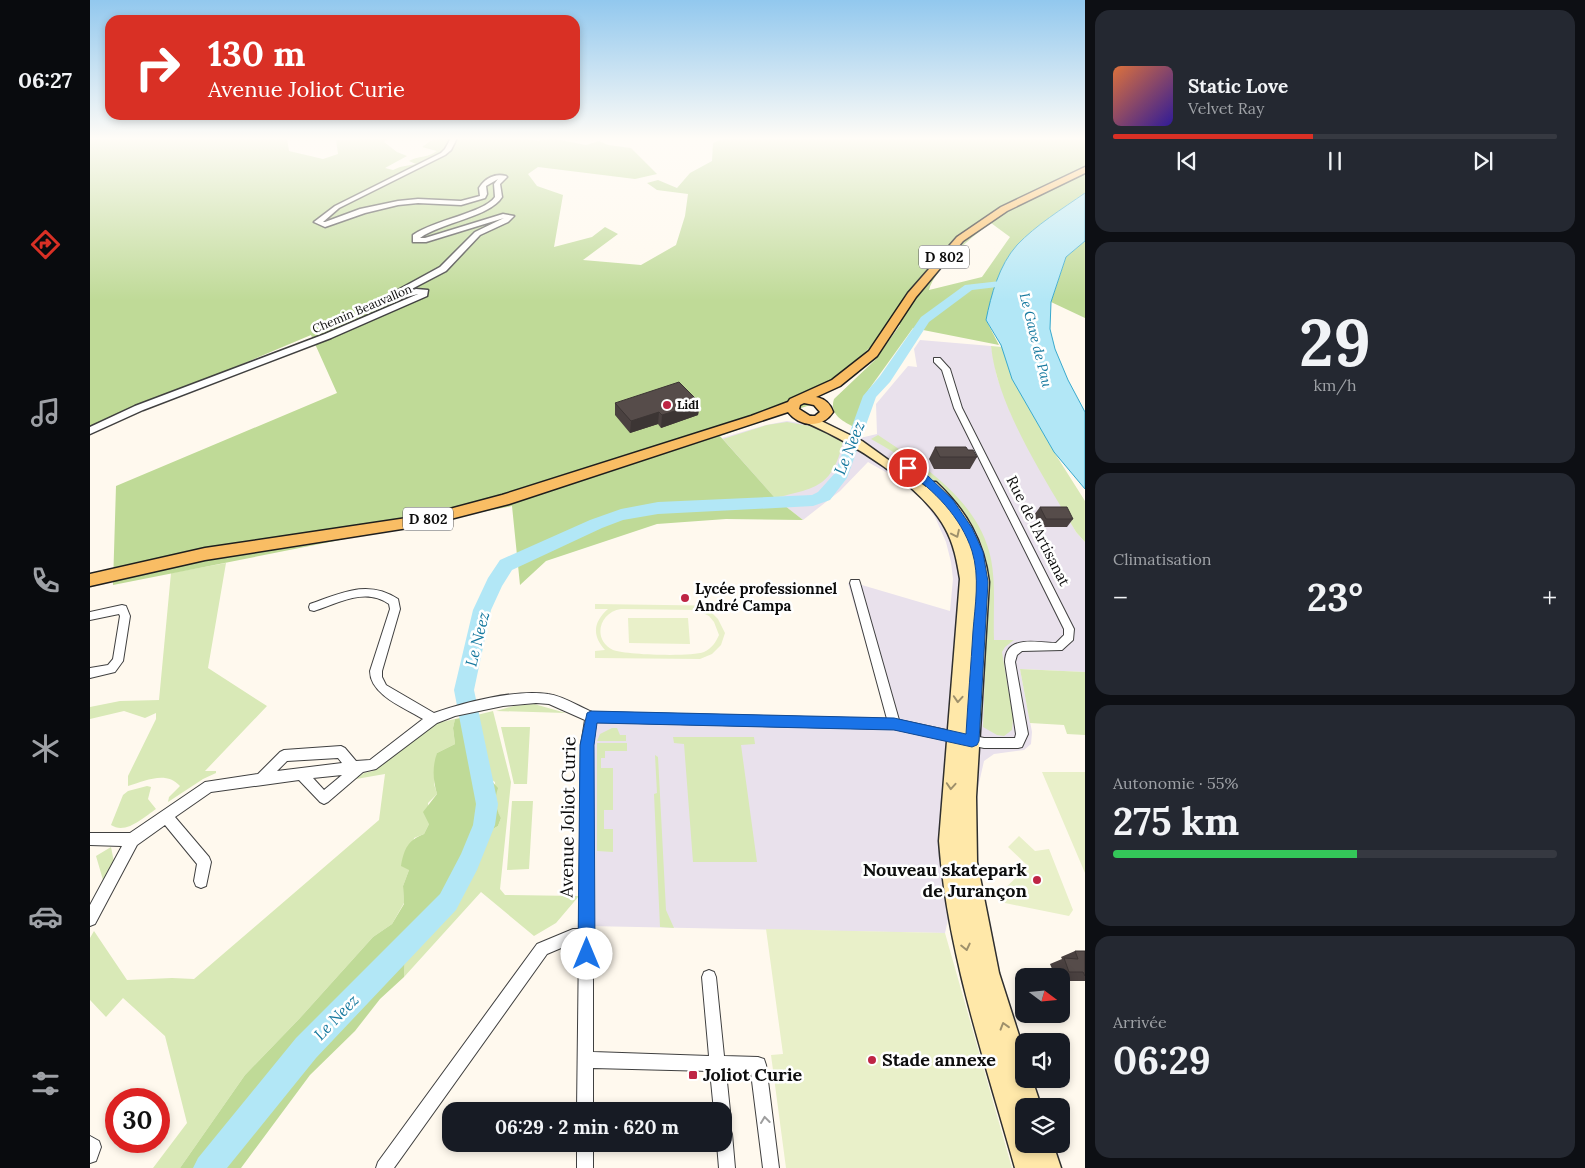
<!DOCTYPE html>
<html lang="fr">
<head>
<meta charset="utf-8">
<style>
	body { margin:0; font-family:Lora,serif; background:#242831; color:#f1f3f6; height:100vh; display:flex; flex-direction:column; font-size:19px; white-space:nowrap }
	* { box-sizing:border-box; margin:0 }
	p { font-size:16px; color:#9ea1a6 }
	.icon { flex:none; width:28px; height:28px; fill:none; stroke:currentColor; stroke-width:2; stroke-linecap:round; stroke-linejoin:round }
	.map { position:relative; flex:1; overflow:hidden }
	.panel { display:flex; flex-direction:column; gap:10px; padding:10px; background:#0d0f14; width:500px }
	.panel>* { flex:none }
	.guide { position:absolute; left:15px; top:15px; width:475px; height:105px; border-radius:15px; box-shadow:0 2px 8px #0003; background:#d93025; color:#fff; overflow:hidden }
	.needle { width:32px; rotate:106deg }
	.buttons { position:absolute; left:925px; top:968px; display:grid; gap:10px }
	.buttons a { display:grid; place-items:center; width:55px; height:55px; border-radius:10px; background:#171b24; box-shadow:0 2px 8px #0003; font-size:25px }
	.speed { position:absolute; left:15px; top:1088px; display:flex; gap:10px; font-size:25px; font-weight:700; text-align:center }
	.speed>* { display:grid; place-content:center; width:65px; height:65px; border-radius:50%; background:#171b24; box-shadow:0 2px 8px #0003; line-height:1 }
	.speed .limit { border:8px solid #d22; background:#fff; color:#111 }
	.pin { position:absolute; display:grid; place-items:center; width:42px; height:42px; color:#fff; margin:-21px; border:2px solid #fff; border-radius:50%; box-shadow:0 1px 5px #0007 }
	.me { position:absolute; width:55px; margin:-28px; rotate:0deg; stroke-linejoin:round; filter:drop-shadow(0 0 4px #0008) }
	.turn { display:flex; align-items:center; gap:18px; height:105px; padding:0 20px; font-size:22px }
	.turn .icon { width:65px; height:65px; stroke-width:2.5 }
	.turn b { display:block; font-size:35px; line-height:42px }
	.big { font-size:38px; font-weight:700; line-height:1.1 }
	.panel .card { flex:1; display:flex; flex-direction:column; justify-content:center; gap:8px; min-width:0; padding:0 18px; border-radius:15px; background:#242831 }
	.panel .dial { align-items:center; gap:0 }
	.dial b { font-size:65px; line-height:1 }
	.song { display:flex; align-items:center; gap:15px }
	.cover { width:60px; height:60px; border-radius:8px; background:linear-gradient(135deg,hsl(20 70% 55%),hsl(250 70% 35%)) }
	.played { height:5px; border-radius:2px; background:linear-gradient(90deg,#d93025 45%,#363941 45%) }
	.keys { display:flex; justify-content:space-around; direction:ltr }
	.heat { display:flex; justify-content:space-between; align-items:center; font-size:28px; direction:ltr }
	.charge { height:8px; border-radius:4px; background:linear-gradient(90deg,#34c759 55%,#363941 0) }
	.trip { position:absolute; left:352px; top:1102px; width:290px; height:50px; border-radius:15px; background:#171b24; box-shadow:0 2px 8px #0003; font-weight:700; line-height:50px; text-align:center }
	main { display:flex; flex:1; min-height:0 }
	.dock { display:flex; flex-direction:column; width:90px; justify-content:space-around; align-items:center; background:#090b0e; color:#9ea1a6 }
	.dock .icon { width:35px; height:35px }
	.dock .selected { color:#d93025 }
	.dock b { font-size:22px; color:#f1f3f6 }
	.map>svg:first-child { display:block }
</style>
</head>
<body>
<main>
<nav class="dock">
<b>06:27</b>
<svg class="icon selected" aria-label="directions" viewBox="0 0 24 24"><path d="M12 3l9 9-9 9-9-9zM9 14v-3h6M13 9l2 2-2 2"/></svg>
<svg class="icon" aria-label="music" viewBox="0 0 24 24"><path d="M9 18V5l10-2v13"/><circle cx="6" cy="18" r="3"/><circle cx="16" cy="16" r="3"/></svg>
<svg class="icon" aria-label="phone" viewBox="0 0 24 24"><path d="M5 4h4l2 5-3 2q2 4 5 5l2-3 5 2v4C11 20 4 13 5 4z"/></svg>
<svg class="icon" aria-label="climate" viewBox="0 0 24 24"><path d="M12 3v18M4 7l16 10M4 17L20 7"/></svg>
<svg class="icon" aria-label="car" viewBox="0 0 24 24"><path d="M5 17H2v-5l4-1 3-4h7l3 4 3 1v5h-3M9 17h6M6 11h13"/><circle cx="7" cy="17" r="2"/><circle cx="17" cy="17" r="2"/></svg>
<svg class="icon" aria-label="filters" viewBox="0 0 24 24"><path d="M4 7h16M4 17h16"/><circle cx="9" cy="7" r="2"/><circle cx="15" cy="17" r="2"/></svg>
</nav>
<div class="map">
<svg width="995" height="1168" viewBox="0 0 995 1168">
	<rect width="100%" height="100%" fill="#fff9ee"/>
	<path fill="#e9e1ec" d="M830,340L901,346L907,377L921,414L986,532L995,542V672L930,669L942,732L941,744L934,750L904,754L894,761L855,933L497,926V745L506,714L797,717L758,583H765L860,611L863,579L861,562L856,542L845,517L828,494L815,483L778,462L750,491L713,520L685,498L632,438L676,425L697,421L723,425L741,433L753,442L787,434L786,404L818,366L827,367L824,349Z"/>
	<path fill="#d9e9b7" d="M901,346L912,347L922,379L964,452L995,501V542L986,532C955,479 907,407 901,346Z
		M697,422L731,428L753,442C742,488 725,488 685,498L633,439L677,425Z
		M788,435C834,466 889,501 901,559C906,585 903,613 904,640H924L915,647L912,652L923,718L922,730L914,736L907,735L893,727C894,698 895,669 896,639C898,613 902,586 896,560C884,502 829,466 781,439Z
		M136,563L118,668L177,706L115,771H126V773L113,779L78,802L79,797L90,786C76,770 55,781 38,786V776L66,719V713L55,718L34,711L0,719V707L30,701L69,700L81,573Z
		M930,669L995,672V735L977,734L974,725L940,723Z
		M444,704L476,713L406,711L424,706Z
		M403,711L421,782L410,889L415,895L489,896L466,923L444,936L391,892L314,977L315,954L354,912L367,893L401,830L408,826L411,818L406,809L405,782L398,777L397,762L390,750L387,715Z
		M365,719L363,728L365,744L347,753L344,784L347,794L338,803L339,824L334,834L324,838L319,870L313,886L314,903L302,924L283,937L210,1018L155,1075L90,1168H63L97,1123L75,1036L33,998L16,1017L0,1000V938L4,931L37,980L82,978L104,979L289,820L295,774L266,779L274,773L283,771L343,724Z
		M411,727H440L437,784H424Z
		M522,728H527L530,735H536V741H507L510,734Z
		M583,737H664L665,744L651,745L667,862H603L594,744L584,743Z
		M507,743H537V751H515V758H511V768H523V810H514V829H523V852L507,851Z
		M565,755L568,757L576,910L584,928L570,927L564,794L567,793Z
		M57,786L61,787L58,799L66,809C54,817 36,835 21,825L33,795L38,791Z
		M422,801H443L439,869L417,870Z
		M21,847L24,862L13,880L6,856Z"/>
	<path fill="#bfda97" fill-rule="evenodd" d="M0,138H197L199,151L233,159L248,154L246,140L298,138L294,142L307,152L317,156L295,168L303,170L310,167L326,164L319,161C330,155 335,159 347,151L332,147L345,138H437L448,141L454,138H466L465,139L496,145L509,141L518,145L541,148L567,174L545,179L448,167L438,174L447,186L473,195L464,247L502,237L515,227L528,234L493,260L551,265L586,245L595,216L598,194L567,190L557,183L568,180L587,188L600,173L622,161L623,143L635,138H995V193L941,232L896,320L909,345L823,328L777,392L764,427C752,421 739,414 744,399L785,360L810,325L803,323L794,334L720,405L630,436L685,498L713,520L636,519L567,524L456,561L430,585L422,506L23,585L26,486L247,393L221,335L0,428ZM901,223L920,237L892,277L839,290C844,269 883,235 901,223Z
		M995,241V318L961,302L976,257Z
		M387,715L390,750L397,762L398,777L408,788C404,800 405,807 411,818L408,826L401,830L367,893L354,912L315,954L314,977L290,999L265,1031L220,1075L151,1168H90L155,1075L210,1018L283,937L302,924L314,904L313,886L319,870L311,866C314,849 318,840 334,834L339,824L333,812L347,794C343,780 342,767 347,753L365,744L363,728L365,719Z"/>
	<path fill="#e9f0c9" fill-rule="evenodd" d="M505,604L644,606L645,610H619L628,619L635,633L631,645L622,654L610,659L505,658V651L515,650C502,636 503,622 518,609H505ZM531,609L607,610L619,616L624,622L629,635C626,642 622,648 614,652C601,657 536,655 523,650C502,640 509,612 531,609Z
		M538,618H598L600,644L539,643Z
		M952,772H995V873Z
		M929,836L945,851L959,849L983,910L979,916L915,903L909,894L938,866L918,847Z
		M676,929L855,933L922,1168H696L681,1055L693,1054Z"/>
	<path fill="#b2e7f6" stroke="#39a9cd" d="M995,193V241L976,257L961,302L960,329L965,349L978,380L995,412V489L964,452L922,379L911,345L896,320C901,295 909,265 927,245C946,225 972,209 995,193Z"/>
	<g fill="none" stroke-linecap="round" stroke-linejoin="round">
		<path fill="#b2e7f6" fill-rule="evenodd" d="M929,279L933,280L935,282L933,284L882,290L839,322L800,382L786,397L757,478L740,500L723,506L568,514L533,520L512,528L422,570L412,586L401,610L384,690L408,804L405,825L387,870L366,910L226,1058L137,1168H103L108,1158L206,1038L350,894L371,854L383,825L386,804L364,690L383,610L398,578L410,560L500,520L531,509L568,502L722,495L728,492L745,473L773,396L790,376L831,317L875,285Z"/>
		<g stroke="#404040" stroke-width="2">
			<path id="minor" d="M844,358H850L860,369L872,408L984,629L983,640L972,650L932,651L927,655L925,662L938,734L932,747L928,748H894L804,729L506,722L503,745V1052L619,1056L612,977L614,972L619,970L624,972L626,977L634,1056L668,1057L674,1059L676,1065L689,1168H673L661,1073L636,1072L640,1111L638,1117L634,1118V1111H624L620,1071L503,1068V1111H487L489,943H483L457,954L304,1168H286L288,1162L447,944L483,929H489L491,745L495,720L459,704L446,703L413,706L365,716L347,723L286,769L273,772L238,802L234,804L230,802L209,780L121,792L85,817L119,857L121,862L116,886L111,888L106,886L104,881L107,864L75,825L47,845L5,924L0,926V905L32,846L0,845V833H40L115,782L168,774L190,752L194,750L251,746L255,748L266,761L280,760L333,719C315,708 280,695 280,671L300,609L299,604C275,587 249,603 224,611L220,610L219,607L220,604C251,593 278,579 308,599L310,609L292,671V677L296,685L344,713C375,702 426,689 458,694C473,696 488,706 502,712L797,719L760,583L761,580H769L770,583L809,720L894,738H925L926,734L915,662C915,658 916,653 918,650C926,637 953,643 966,643L974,635V629L864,408L852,370L844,362ZM248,758L252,763L187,771L197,761ZM252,775L234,790L223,778Z
				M32,605L36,606L40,616L33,661L25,672L0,678V668L18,665L23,659L30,616L29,614L0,620V612Z
				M634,1126L640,1128L642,1134L645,1168H629L627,1144H634Z
				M0,1136L9,1141L11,1147L6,1161L0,1163Z
				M487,1144H503V1168H487Z"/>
		</g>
		<g stroke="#404040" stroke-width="3">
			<path id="tertiary" d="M361,138H367L361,150L355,155L249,208L233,222H235L270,209L308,201L328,199L371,201L390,196L389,188C395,178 405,173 416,176L417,177L410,184L412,197C400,217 352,222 330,238H335L413,214L424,216L418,222L390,235L356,271L314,293L326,289L338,290L337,296L241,338L53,410L0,434V427L45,406L235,334L328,294L309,299L297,296L350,267L385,232L414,218L336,242H323V235C344,220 394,213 405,197L404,184L408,179L396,186L397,194L395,198L371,205L328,203L308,205L275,213L235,227L224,222L245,206L351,153L355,149Z"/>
		</g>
		<g stroke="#2f2f2f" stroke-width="3">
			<path id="secondary" d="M721,416L772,441L836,487V482H846C876,510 894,541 899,582L886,797L887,862L909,973L934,1051V1079H942L951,1106H934V1144H963L971,1168H925C895,1061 857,952 849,841L870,579C867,561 864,544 855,528C832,485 761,442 717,423L715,420L717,417Z"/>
		</g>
		<g stroke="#1e1e1e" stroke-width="3">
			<path id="primary" d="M995,167V173L917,211L873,241L826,297L787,356L750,386L726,397C735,399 740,403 743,412C732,429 710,427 698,412L419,504L337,525L115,560L0,586V574L115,548L337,515L412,495L661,416L698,402L700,399L742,380L779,351L818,293L867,237L911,207ZM714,403L724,405L730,412L725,416H720L709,409L710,405Z"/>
		</g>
		<use href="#minor" fill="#fff" fill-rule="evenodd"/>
		<use href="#tertiary" fill="#fff" fill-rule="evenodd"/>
		<use href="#secondary" fill="#ffe8a9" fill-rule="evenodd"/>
		<use href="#primary" fill="#f9bd64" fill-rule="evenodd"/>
	</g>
	<path fill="#4a4140" d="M525,403H610L608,415L571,428L568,424L540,433L525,415Z
		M845,447L887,457L880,469H844L839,459Z
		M950,507L983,519L977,527H950L944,515Z
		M985,951H995V981H980L978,977L965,976L960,964L972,959L971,957Z"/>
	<path fill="#3c3534" d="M610,403L608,415L571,428L572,415Z
		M569,412L568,424L540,433L541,421Z"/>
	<path fill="#564c4a" stroke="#3c3534" d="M589,382L610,403L572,415L569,412L541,421L525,403Z
		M845,447H876L878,450H883L887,457H850Z
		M950,507H977L983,519H956Z
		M985,951H995V976L993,972H979L974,958L988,959Z"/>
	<defs><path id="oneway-chevron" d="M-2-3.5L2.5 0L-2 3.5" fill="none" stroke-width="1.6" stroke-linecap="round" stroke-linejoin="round" transform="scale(1.25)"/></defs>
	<g stroke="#9e906b">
		<use href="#oneway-chevron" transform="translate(866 534) rotate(65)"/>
		<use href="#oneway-chevron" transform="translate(868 699) rotate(94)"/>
		<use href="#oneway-chevron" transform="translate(861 786) rotate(94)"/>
		<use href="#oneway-chevron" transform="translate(876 947) rotate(77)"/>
		<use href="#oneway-chevron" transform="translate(914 1026) rotate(-107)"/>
	</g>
	<use stroke="#9e9e9e" href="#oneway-chevron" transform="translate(675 1120) rotate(-97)"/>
	<linearGradient id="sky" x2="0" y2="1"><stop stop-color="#92c8ee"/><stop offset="0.46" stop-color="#fffcf7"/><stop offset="1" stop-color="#fffcf7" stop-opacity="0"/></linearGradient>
	<rect width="995" height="301" fill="url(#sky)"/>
	<path fill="#1a73e8" stroke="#114b97" d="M818,465L837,475L863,500L882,528L893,552L898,582L889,741L887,745L882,747L804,730L507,723L504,745L505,954L502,960L497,962L491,960L488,954L490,745L497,713L501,711L804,718L876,734C878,699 881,665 883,631C885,605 890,577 882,551C871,517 844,490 815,470V466Z"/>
	<g fill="#be2544" stroke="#fff" stroke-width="2">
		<circle cx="577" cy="405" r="5"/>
		<circle cx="595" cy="598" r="5"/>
		<circle cx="947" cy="880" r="5"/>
		<circle cx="782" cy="1060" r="5"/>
		<rect x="598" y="1070" width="10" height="10" rx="2.5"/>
	</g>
	<g text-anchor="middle" stroke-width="5" stroke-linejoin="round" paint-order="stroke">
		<g font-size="12" fill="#0d0d0d" stroke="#fff">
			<text transform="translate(272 309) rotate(-23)" y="4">Chemin Beauvallon</text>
		</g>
		<g font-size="12" font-weight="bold" fill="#0d0d0d" stroke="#fff" text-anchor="start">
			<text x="587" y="409">Lidl</text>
		</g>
		<g fill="#fff" stroke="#565656" stroke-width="1">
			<rect x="829" y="245.5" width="50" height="23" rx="4"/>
			<rect x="313" y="507.5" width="50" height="23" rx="4"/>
		</g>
		<g font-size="14" font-weight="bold" fill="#0d0d0d">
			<text x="854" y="262">D 802</text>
			<text x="338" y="524">D 802</text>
		</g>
		<g font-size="14" font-style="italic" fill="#16799f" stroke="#fff">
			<text transform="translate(946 340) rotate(76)" y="5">Le Gave de Pau</text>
		</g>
		<g font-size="15" fill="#0d0d0d" stroke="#fff">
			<text transform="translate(948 531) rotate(63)" y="5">Rue de l'Artisanat</text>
		</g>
		<g font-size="15" font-weight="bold" fill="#0d0d0d" stroke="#fff" text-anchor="start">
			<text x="605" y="594">Lycée professionnel<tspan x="605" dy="17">André Campa</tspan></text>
		</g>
		<g font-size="16" font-style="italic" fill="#16799f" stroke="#fff">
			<text transform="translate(759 448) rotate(-68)" y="6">Le Neez</text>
			<text transform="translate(387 639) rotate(-76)" y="6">Le Neez</text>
			<text transform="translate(246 1017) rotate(-46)" y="6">Le Neez</text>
		</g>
		<g font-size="18" fill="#0d0d0d" stroke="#fff">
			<text transform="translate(478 817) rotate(-89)" y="6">Avenue Joliot Curie</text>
		</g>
		<g font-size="18" font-weight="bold" fill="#0d0d0d" stroke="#fff" text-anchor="start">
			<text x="937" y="876" text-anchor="end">Nouveau skatepark<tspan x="937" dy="21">de Jurançon</tspan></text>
			<text x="792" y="1066">Stade annexe</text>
			<text x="613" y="1081">Joliot Curie</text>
		</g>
	</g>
</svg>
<div class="buttons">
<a><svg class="needle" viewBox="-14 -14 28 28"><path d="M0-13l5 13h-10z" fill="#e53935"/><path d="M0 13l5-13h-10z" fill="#9ea1a6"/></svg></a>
<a><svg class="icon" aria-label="sound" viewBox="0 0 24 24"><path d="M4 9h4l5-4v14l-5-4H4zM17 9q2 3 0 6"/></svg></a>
<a><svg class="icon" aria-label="layers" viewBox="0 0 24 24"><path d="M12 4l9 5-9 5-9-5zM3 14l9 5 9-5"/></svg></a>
</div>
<div class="speed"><div class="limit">30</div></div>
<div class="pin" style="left:818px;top:468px;background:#d93025"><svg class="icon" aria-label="arrive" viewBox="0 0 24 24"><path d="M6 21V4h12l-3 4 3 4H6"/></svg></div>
<svg class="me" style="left:497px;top:954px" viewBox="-20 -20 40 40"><circle r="19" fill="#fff"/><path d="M0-13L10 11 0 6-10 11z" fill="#1a73e8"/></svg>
<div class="trip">06:29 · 2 min · 620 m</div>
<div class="guide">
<div class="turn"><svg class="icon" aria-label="right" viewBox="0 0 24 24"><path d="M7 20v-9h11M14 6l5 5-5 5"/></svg><div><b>130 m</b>Avenue Joliot Curie</div></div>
</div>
</div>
<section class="panel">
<div class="card">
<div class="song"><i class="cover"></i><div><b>Static Love</b><p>Velvet Ray</p></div></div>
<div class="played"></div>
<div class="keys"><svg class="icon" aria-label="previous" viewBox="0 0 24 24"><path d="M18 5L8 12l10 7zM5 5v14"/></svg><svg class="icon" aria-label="pause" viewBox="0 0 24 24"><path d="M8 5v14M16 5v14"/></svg><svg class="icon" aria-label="next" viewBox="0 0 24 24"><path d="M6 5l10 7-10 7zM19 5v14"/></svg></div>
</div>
<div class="card dial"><b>29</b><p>km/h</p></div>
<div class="card"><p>Climatisation</p>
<div class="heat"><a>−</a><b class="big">23°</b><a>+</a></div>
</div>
<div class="card"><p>Autonomie · 55%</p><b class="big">275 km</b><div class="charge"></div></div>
<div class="card"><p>Arrivée</p><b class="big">06:29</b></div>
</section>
</main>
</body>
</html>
